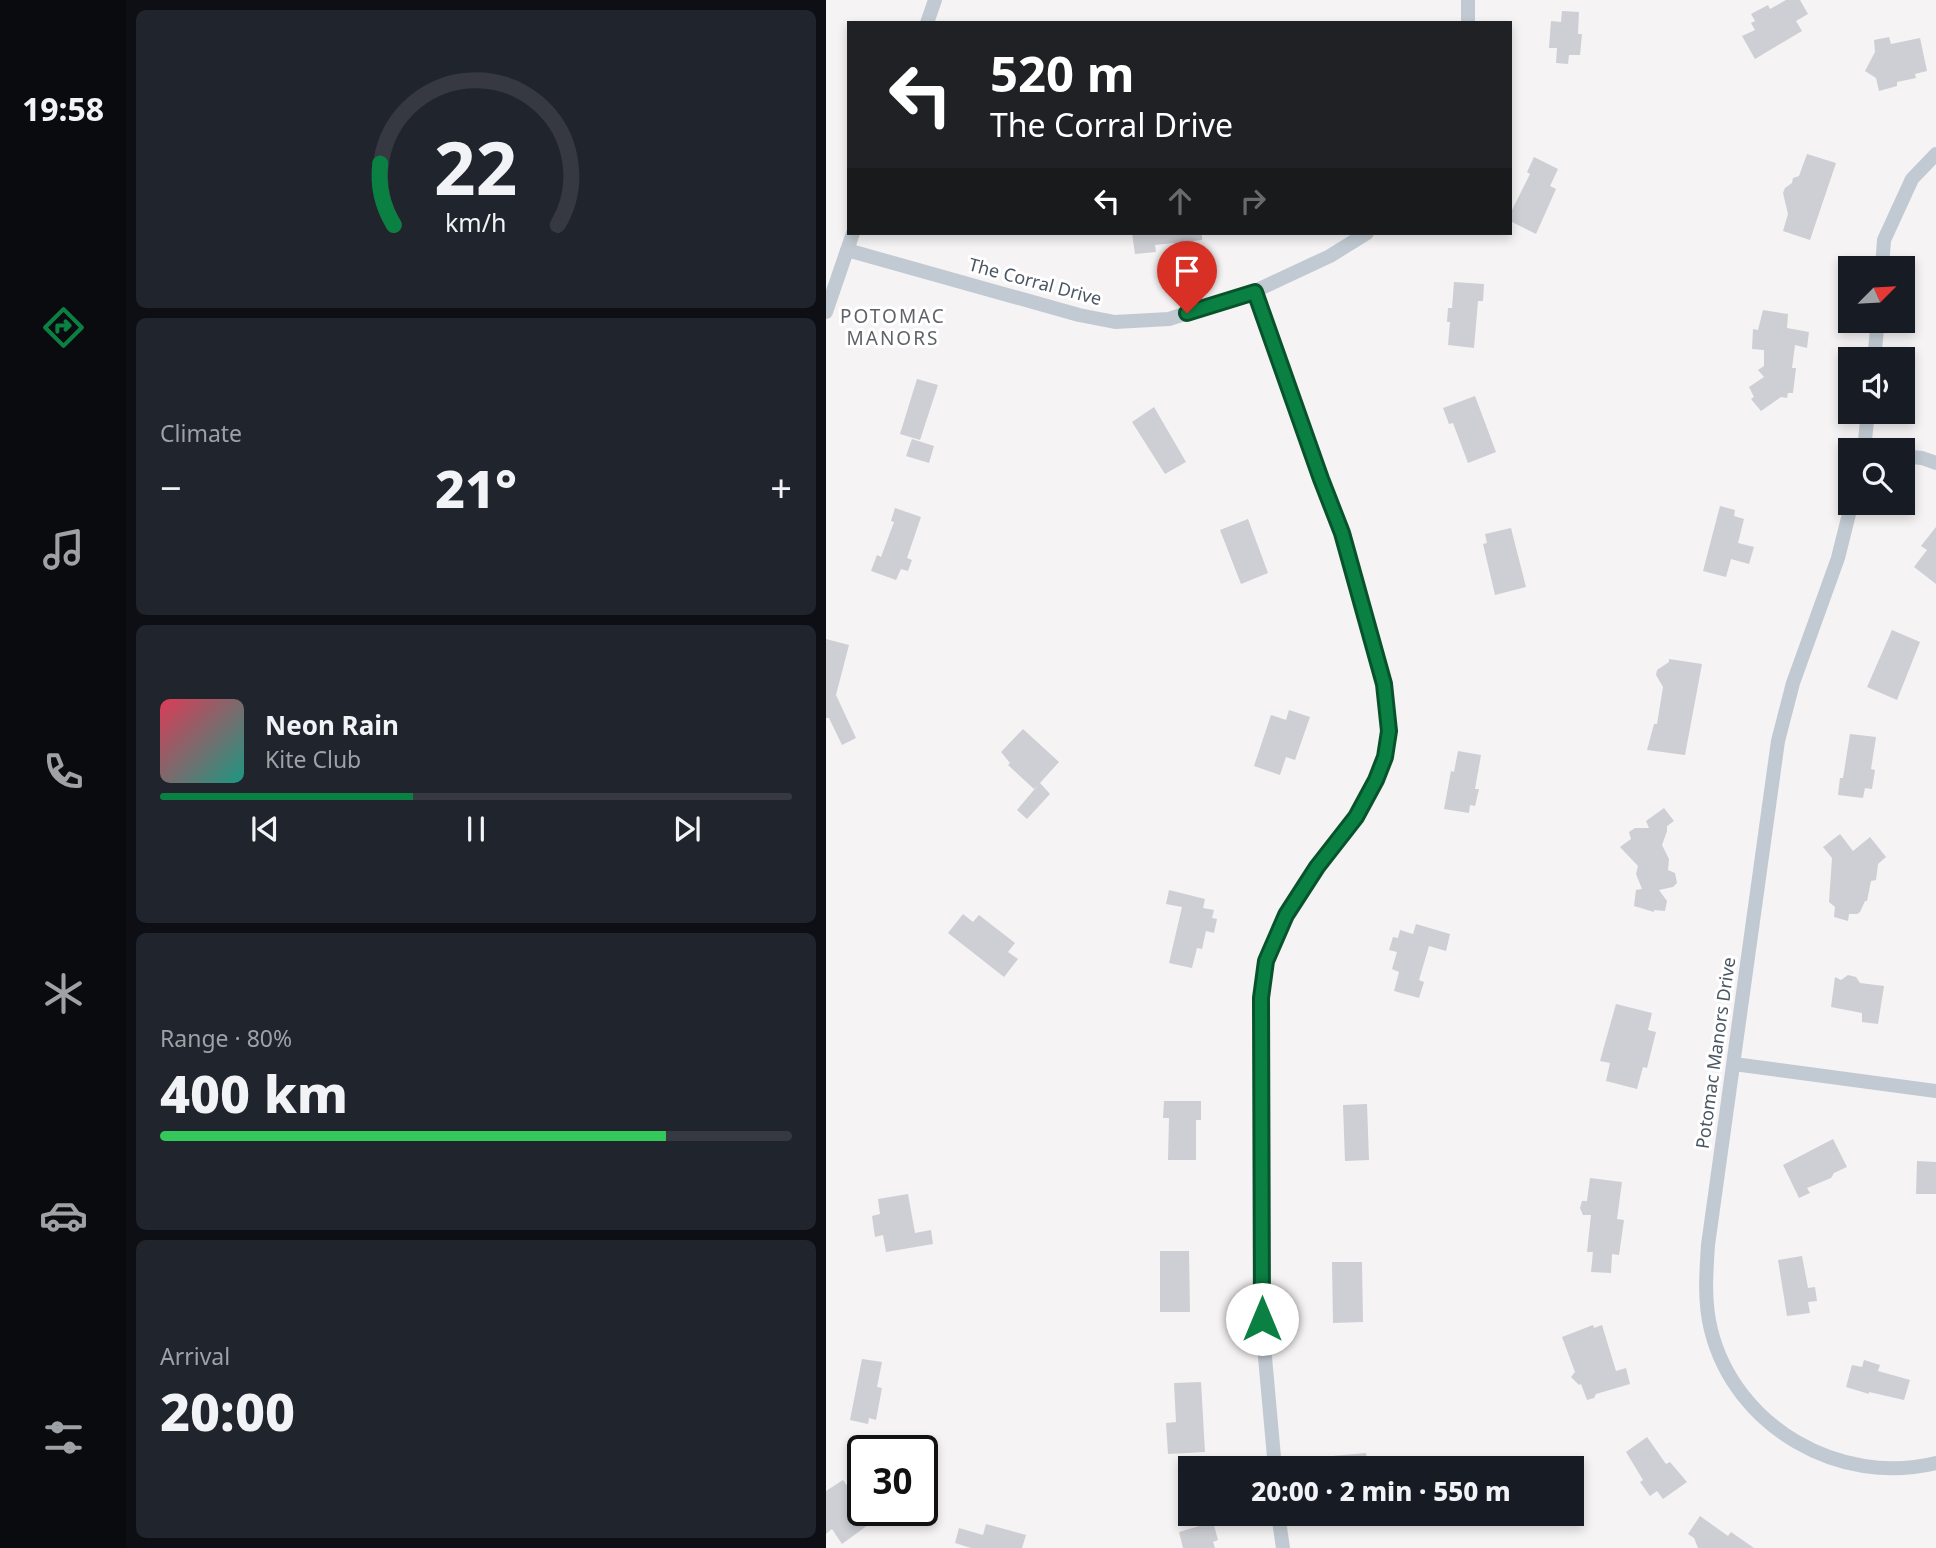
<!DOCTYPE html>
<html lang="en">
<head>
<meta charset="utf-8">
<style>
	body { margin:0; font-family:"Noto Sans",sans-serif; background:#20242c; color:#f1f3f6; height:100vh; display:flex; flex-direction:column; font-size:26px; white-space:nowrap }
	* { box-sizing:border-box; margin:0 }
	p { font-size:23px; color:#9ea1a6 }
	.icon { flex:none; width:38px; height:38px; fill:none; stroke:currentColor; stroke-width:2; stroke-linecap:round; stroke-linejoin:round }
	.map { position:relative; flex:1; overflow:hidden }
	.side { display:flex; flex-direction:column; gap:10px; padding:10px; background:#0d0f14; width:700px }
	.side>* { flex:none }
	.top-card { position:absolute; left:21px; top:21px; width:665px; height:214px; border-radius:0px; box-shadow:0 4px 10px #0003; background:#202124; color:#fff; overflow:hidden }
	.needle { width:46px; rotate:66deg }
	.controls { position:absolute; left:1012px; top:256px; display:grid; gap:14px }
	.controls a { display:grid; place-items:center; width:77px; height:77px; border-radius:0px; background:#171b24; box-shadow:0 4px 10px #0003; font-size:35px }
	.speed { position:absolute; left:21px; top:1435px; display:flex; gap:14px; font-size:35px; font-weight:700; text-align:center }
	.speed>* { display:grid; place-content:center; width:91px; height:91px; border-radius:50%; background:#171b24; box-shadow:0 4px 10px #0003; line-height:1 }
	.speed .limit { border:4px solid #111; border-radius:10px; background:#fff; color:#111 }
	.pin { position:absolute; display:grid; place-items:center; width:60px; height:60px; color:#fff; margin:-72px -30px; border-radius:50% 50% 50% 0; rotate:-45deg; box-shadow:0 0 7px #0007 }
	.pin .icon { rotate:45deg }
	.me { position:absolute; width:77px; margin:-38px; rotate:0deg; stroke-linejoin:round; filter:drop-shadow(0 0 5px #0008) }
	.turn { display:flex; align-items:center; gap:24px; height:147px; padding:0 28px; font-size:32px }
	.turn .icon { width:91px; height:91px; stroke-width:2.5 }
	.turn b { display:block; font-size:49px; line-height:60px }
	.lanes { display:flex; align-items:center; height:66px; padding:0 28px; background:#0003; justify-content:center; gap:35px; direction:ltr }
	.lanes .off { opacity:.35 }
	.big { font-size:52px; font-weight:800; line-height:1.1 }
	.side .widget { flex:1; display:flex; flex-direction:column; justify-content:center; gap:10px; min-width:0; padding:0 24px; border-radius:10px; background:#20242c }
	.side .dial { align-items:center; gap:0 }
	.dial svg { height:182px; overflow:visible; fill:none; stroke:#363941; stroke-width:7; stroke-linecap:round; text-anchor:middle }
	.dial text { fill:#f1f3f6; stroke:none }
	.song { display:flex; align-items:center; gap:21px }
	.cover { width:84px; height:84px; border-radius:10px; background:linear-gradient(135deg,hsl(350 70% 55%),hsl(170 70% 35%)) }
	.played { height:7px; border-radius:4px; background:linear-gradient(90deg,#0b8043 40%,#363941 40%) }
	.keys { display:flex; justify-content:space-around; direction:ltr }
	.heat { display:flex; justify-content:space-between; align-items:center; font-size:38px; direction:ltr }
	.charge { height:10px; border-radius:5px; background:linear-gradient(90deg,#34c759 80%,#363941 0) }
	.trip { position:absolute; left:352px; top:1456px; width:406px; height:70px; border-radius:0px; background:#171b24; box-shadow:0 4px 10px #0003; font-weight:800; line-height:70px; text-align:center }
	main { display:flex; flex:1; min-height:0 }
	.tab-bar { display:flex; flex-direction:column; width:126px; justify-content:space-around; align-items:center; background:#090b0e; color:#9ea1a6 }
	.tab-bar .icon { width:49px; height:49px }
	.tab-bar .selected { color:#0b8043 }
	.tab-bar b { font-size:32px; color:#f1f3f6 }
	.map>svg:first-child { display:block }
</style>
</head>
<body>
<main>
<nav class="tab-bar">
<b>19:58</b>
<svg class="icon selected" aria-label="directions" viewBox="0 0 24 24"><path d="M12 3l9 9-9 9-9-9zM9 14v-3h6M13 9l2 2-2 2"/></svg>
<svg class="icon" aria-label="music" viewBox="0 0 24 24"><path d="M9 18V5l10-2v13"/><circle cx="6" cy="18" r="3"/><circle cx="16" cy="16" r="3"/></svg>
<svg class="icon" aria-label="phone" viewBox="0 0 24 24"><path d="M5 4h4l2 5-3 2q2 4 5 5l2-3 5 2v4C11 20 4 13 5 4z"/></svg>
<svg class="icon" aria-label="climate" viewBox="0 0 24 24"><path d="M12 3v18M4 7l16 10M4 17L20 7"/></svg>
<svg class="icon" aria-label="car" viewBox="0 0 24 24"><path d="M5 17H2v-5l4-1 3-4h7l3 4 3 1v5h-3M9 17h6M6 11h13"/><circle cx="7" cy="17" r="2"/><circle cx="17" cy="17" r="2"/></svg>
<svg class="icon" aria-label="filters" viewBox="0 0 24 24"><path d="M4 7h16M4 17h16"/><circle cx="9" cy="7" r="2"/><circle cx="15" cy="17" r="2"/></svg>
</nav>
<section class="side">
<div class="widget dial"><svg viewBox="0 0 100 80">
<path d="M14 69A42 42 0 1 1 86 69"/>
<path d="M14 69A42 42 0 0 1 8 42" stroke="#0b8043"/>
<text x="50" y="56" font-size="32" font-weight="700">22</text>
<text x="50" y="72" font-size="11">km/h</text>
</svg></div>
<div class="widget"><p>Climate</p>
<div class="heat"><a>−</a><b class="big">21°</b><a>+</a></div>
</div>
<div class="widget">
<div class="song"><i class="cover"></i><div><b>Neon Rain</b><p>Kite Club</p></div></div>
<div class="played"></div>
<div class="keys"><svg class="icon" aria-label="previous" viewBox="0 0 24 24"><path d="M18 5L8 12l10 7zM5 5v14"/></svg><svg class="icon" aria-label="pause" viewBox="0 0 24 24"><path d="M8 5v14M16 5v14"/></svg><svg class="icon" aria-label="next" viewBox="0 0 24 24"><path d="M6 5l10 7-10 7zM19 5v14"/></svg></div>
</div>
<div class="widget"><p>Range · 80%</p><b class="big">400 km</b><div class="charge"></div></div>
<div class="widget"><p>Arrival</p><b class="big">20:00</b></div>
</section>
<div class="map">
<svg width="1110" height="1548" viewBox="0 0 1110 1548">
	<rect width="100%" height="100%" fill="#f5f3f3"/>
	<path fill="#cdcfd5" d="M960,0H974L982,14L970,21L976,31L929,59L916,36L929,30L925,23L929,21L925,14L942,5L944,9Z
		M736,11L753,12L752,34H756L754,55H743L742,64L730,63L731,48H723L725,21L735,22Z
		M1063,37L1065,44L1094,38L1101,71L1089,74L1090,78L1071,82V86L1053,91L1050,78L1039,71L1049,52L1048,40Z
		M981,154L1010,163L984,240L957,231L962,214L957,193L959,188L966,183L967,178L973,176Z
		M708,157L732,169L724,186L730,189L710,234L684,221V214L704,174L701,172Z
		M306,233H376V240L329,245L330,252L309,254Z
		M628,282L658,284L657,301H652L648,348L622,345L624,322H621L622,308H626Z
		M937,310L962,314L961,328L983,332L981,348L969,345L966,368H970L967,393H962L961,398L955,397L935,411L925,399L928,397L923,387L938,377L932,370L938,366V350L926,349L927,329L932,330Z
		M91,379L112,385L94,440L74,434Z
		M649,396L670,452L642,463L627,423L623,424L617,408Z
		M328,407L360,462L339,474L306,422Z
		M86,439L108,446L103,463L80,456Z
		M894,506L909,510L908,516L918,519L912,543L928,547L923,564L905,559L900,577L877,571Z
		M69,508L95,517L81,558L86,560L82,571L75,569L70,580L45,571L51,555L55,557L68,522L65,521Z
		M422,519L442,573L415,584L394,530Z
		M1110,527V584L1088,567L1101,550L1095,546Z
		M685,528L700,587L669,595L657,544L661,543L659,534Z
		M1066,630L1094,642L1071,700L1041,687Z
		M0,639L23,645L10,695L30,738L16,745L3,718H0Z
		M843,659L876,664L859,755L821,750L828,724H831L837,687L830,675L831,670L843,662Z
		M463,710L484,717L469,760L460,757L454,775L428,766L445,715L460,720Z
		M197,729L233,762L214,783L224,794L201,819L191,810L212,785L208,789L182,765L184,763L175,752Z
		M1024,734L1050,737L1045,769L1049,770L1046,789L1039,788L1037,798L1012,795L1014,778H1017Z
		M632,751L655,755L649,789H653L649,806L644,805L643,813L618,809L625,771L628,772Z
		M838,808L848,821L841,826V831L836,845L843,859L842,870L849,873L851,883L847,887L833,890L841,901L839,911L828,910V912L808,906L810,890L816,889L810,874L812,866L794,847L805,839L803,832L809,828H823L820,821Z
		M1014,834L1027,851L1044,837L1060,857L1052,864L1050,880L1045,881L1041,901H1039L1034,912L1031,914H1023L1022,921L1008,917L1009,907L1003,902L1006,858L997,847Z
		M343,890L379,899L377,908L388,910L386,918L391,919L388,933L380,931L376,949L371,948L366,968L343,963L356,907L340,904Z
		M137,914L147,922L153,915L189,943L182,952L192,959L178,977L122,933Z
		M590,924L624,934L620,951L603,946L593,980L598,982L593,998L568,991L573,972L566,969L571,952L563,950L567,937L572,938L574,930L587,934Z
		M1022,975L1030,977L1034,983L1058,986L1052,1024L1036,1022V1013L1005,1007L1009,977L1015,980Z
		M790,1004L826,1013L822,1030L830,1032L821,1068L817,1067L811,1089L780,1081L784,1063L774,1061Z
		M338,1101H375V1120H370V1160H342L343,1118H337Z
		M541,1104L543,1160L519,1161L517,1105Z
		M1007,1139L1021,1167L1008,1173L1005,1178L981,1188L984,1193L973,1198L957,1165Z
		M1091,1161L1110,1162V1194H1090Z
		M764,1178L796,1182L791,1219L798,1220L793,1255L786,1254L785,1273L765,1272L767,1252H761L765,1215H757L754,1208L756,1201H761Z
		M82,1194L89,1233L105,1230L107,1244L60,1252L57,1235L49,1237L46,1216L54,1214L52,1199Z
		M334,1251H363L364,1312H334Z
		M976,1256L982,1288L989,1287L991,1301L982,1302L984,1313L961,1316L952,1260Z
		M506,1262H536L537,1322L507,1323Z
		M767,1325L768,1328L776,1325L790,1371L800,1368L804,1384L770,1394L768,1398L761,1400L755,1384L753,1385L745,1377L749,1372L736,1337Z
		M36,1359L56,1362L51,1387L56,1388L50,1420L43,1418L42,1424L24,1420Z
		M1038,1360L1054,1365L1052,1371L1084,1380L1078,1400L1043,1392V1394L1020,1387L1026,1365L1036,1367Z
		M375,1382L379,1452L342,1454L340,1423L350,1422L348,1383Z
		M821,1437L840,1464L844,1462L861,1482L837,1499L831,1491L824,1496L814,1482L817,1480L800,1452Z
		M540,1453L542,1468H507L506,1456Z
		M17,1480L46,1522L16,1544L6,1529L0,1534V1491Z
		M874,1516L902,1536L905,1532L928,1548H872L868,1538L862,1534Z
		M387,1522L392,1540L387,1542L389,1548H357L353,1532Z
		M160,1524L200,1535L196,1548H145L129,1543L133,1528L157,1535Z"/>
	<g fill="none" stroke-linecap="round" stroke-linejoin="round">
		<path stroke="#c1cad2" stroke-width="14" d="M101,23L109,0
			M642,23V0
			M21,250L253,315L289,322L343,319L429,291L504,256L541,233
			M1056,268L1058,240L1086,179L1110,154
			M429,291L495,479L516,533L558,684L563,731L559,757L550,781L530,817L491,867L460,915L440,961L435,998L436,1324L449,1468
			M0,312L27,233
			M1048,359L1052,320
			M1038,450L1042,411
			M1076,456L1096,458L1110,463
			M1026,502L1012,558L967,683L952,741L882,1245C880,1274 878,1302 885,1330C909,1427 1014,1487 1110,1463
			M908,1064L1110,1091
			M452,1514L457,1548"/>
	</g>
	<g fill="none" stroke-linecap="round" stroke-linejoin="round">
		<g stroke="#07532c" stroke-width="18">
			<path id="route" d="M361,313L429,292L495,479L516,533L558,684L563,731L559,757L550,780L530,817L491,867L460,915L440,961L435,998L436,1319"/>
		</g>
		<use href="#route" stroke="#0b8043" stroke-width="12"/>
	</g>
	<g text-anchor="middle" stroke-width="6" stroke-linejoin="round" paint-order="stroke">
		<g font-size="18" fill="#4a5661" stroke="#fff">
			<text transform="translate(209 282) rotate(15)" y="6">The Corral Drive</text>
			<text transform="translate(890 1053) rotate(-82)" y="6">Potomac Manors Drive</text>
		</g>
		<g font-size="19" letter-spacing="2" fill="#5f6368" stroke="#fff">
			<text x="67" y="323">POTOMAC<tspan x="67" dy="22">MANORS</tspan></text>
		</g>
	</g>
</svg>
<div class="controls">
<a><svg class="needle" viewBox="-14 -14 28 28"><path d="M0-13l5 13h-10z" fill="#e53935"/><path d="M0 13l5-13h-10z" fill="#9ea1a6"/></svg></a>
<a><svg class="icon" aria-label="sound" viewBox="0 0 24 24"><path d="M4 9h4l5-4v14l-5-4H4zM17 9q2 3 0 6"/></svg></a>
<a><svg class="icon" aria-label="search" viewBox="0 0 24 24"><circle cx="10" cy="10" r="6"/><path d="M15 15l6 6"/></svg></a>
</div>
<div class="speed"><div class="limit">30</div></div>
<div class="pin" style="left:361px;top:313px;background:#d93025"><svg class="icon" aria-label="arrive" viewBox="0 0 24 24"><path d="M6 21V4h12l-3 4 3 4H6"/></svg></div>
<svg class="me" style="left:436px;top:1319px" viewBox="-20 -20 40 40"><circle r="19" fill="#fff"/><path d="M0-13L10 11 0 6-10 11z" fill="#0b8043"/></svg>
<div class="trip">20:00 · 2 min · 550 m</div>
<div class="top-card">
<div class="turn"><svg class="icon" aria-label="left" viewBox="0 0 24 24"><path d="M17 20v-9H6M10 6l-5 5 5 5"/></svg><div><b>520 m</b>The Corral Drive</div></div>
<div class="lanes"><svg class="icon" aria-label="left" viewBox="0 0 24 24"><path d="M17 20v-9H6M10 6l-5 5 5 5"/></svg><svg class="icon off" aria-label="ahead" viewBox="0 0 24 24"><path d="M12 20V5M6 11l6-6 6 6"/></svg><svg class="icon off" aria-label="right" viewBox="0 0 24 24"><path d="M7 20v-9h11M14 6l5 5-5 5"/></svg></div>
</div>
</div>
</main>
</body>
</html>
